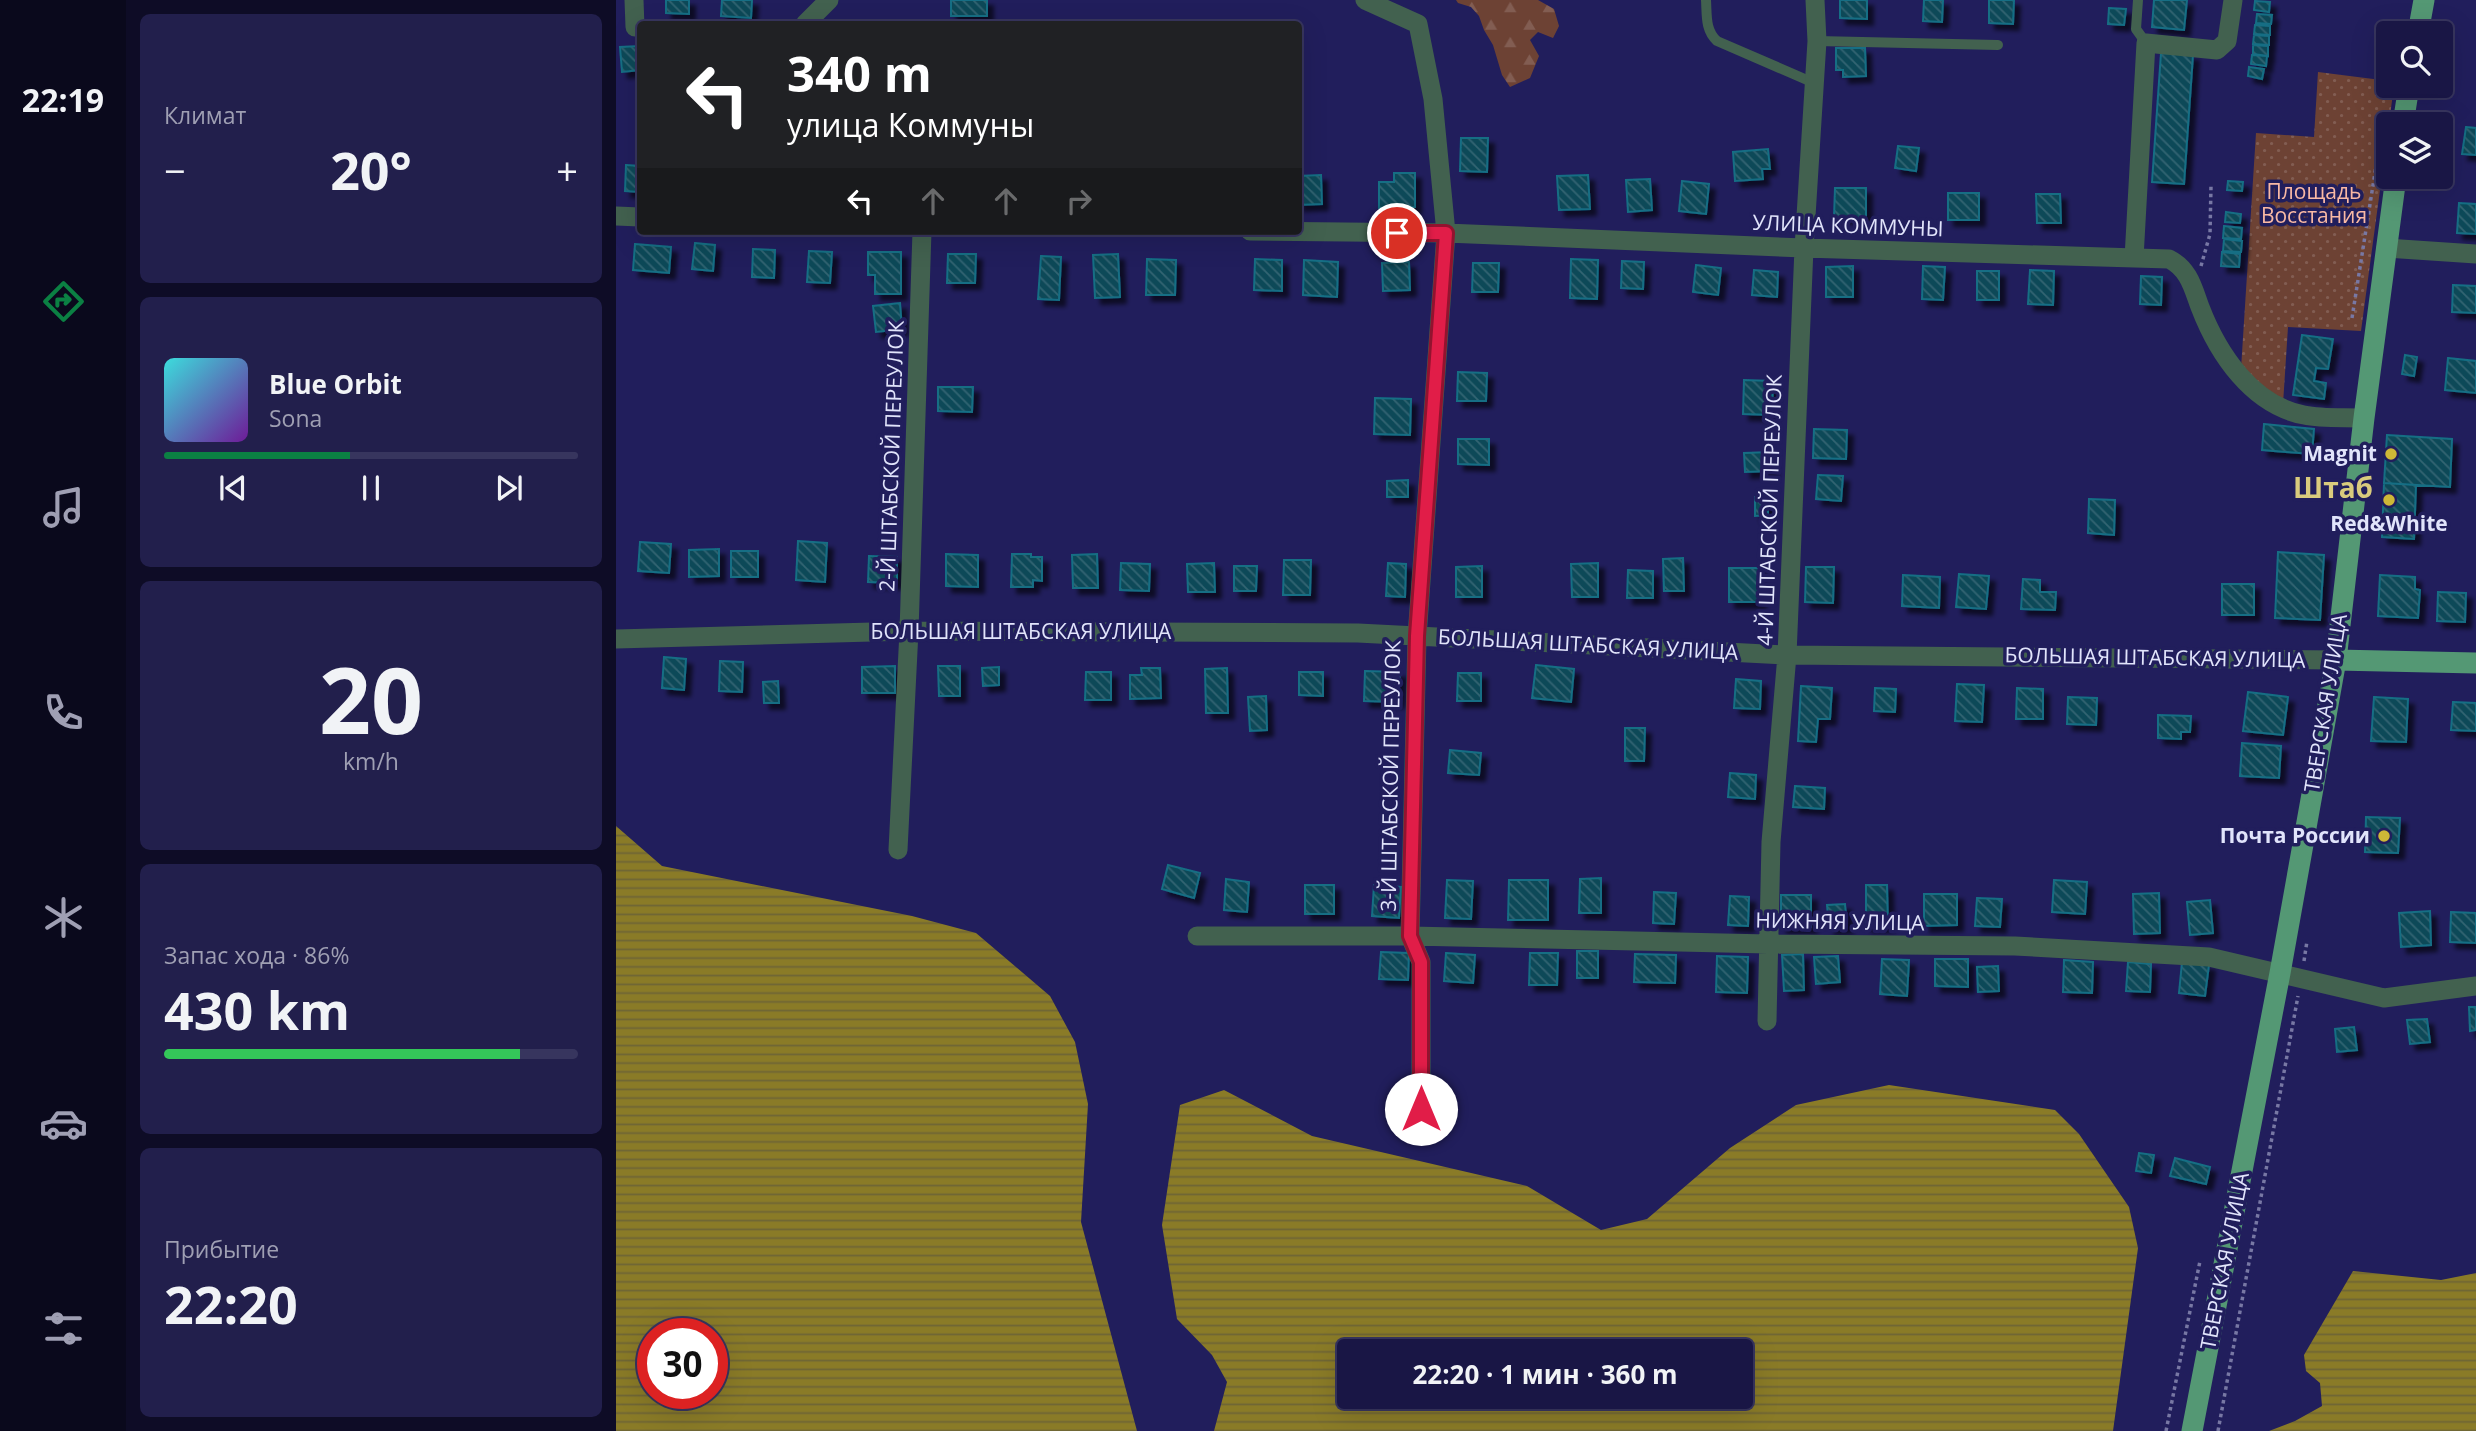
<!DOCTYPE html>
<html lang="ru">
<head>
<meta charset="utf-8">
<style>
	body { margin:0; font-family:"Open Sans",sans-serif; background:#221f4c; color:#f1f3f6; height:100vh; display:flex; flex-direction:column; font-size:26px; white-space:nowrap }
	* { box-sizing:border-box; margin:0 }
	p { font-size:23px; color:#9f9fb3 }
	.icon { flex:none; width:38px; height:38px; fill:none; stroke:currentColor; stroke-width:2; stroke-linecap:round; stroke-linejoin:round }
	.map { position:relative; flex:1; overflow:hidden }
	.side { display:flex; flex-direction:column; gap:14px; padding:14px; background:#0e0c26; width:490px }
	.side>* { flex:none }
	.guide { position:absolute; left:21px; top:21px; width:665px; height:214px; border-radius:7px; box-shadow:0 7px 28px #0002,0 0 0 2px #37355e; background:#202124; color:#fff; overflow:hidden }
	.buttons { position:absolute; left:1760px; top:21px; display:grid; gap:14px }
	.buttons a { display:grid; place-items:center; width:77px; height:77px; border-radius:7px; background:#191645; box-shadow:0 7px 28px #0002,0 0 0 2px #37355e; font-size:35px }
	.speed { position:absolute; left:21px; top:1318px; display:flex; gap:14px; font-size:35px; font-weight:700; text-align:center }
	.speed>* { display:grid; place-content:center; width:91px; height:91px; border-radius:50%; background:#191645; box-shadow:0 7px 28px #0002,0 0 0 2px #37355e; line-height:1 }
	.speed .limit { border:10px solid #d22; background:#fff; color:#111 }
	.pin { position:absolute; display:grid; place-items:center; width:60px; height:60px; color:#fff; margin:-30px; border:4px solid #fff; border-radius:50%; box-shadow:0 2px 7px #0007 }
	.me { position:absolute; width:77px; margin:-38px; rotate:0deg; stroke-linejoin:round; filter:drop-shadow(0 0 5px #0008) }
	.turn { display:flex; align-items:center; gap:24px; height:147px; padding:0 35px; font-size:32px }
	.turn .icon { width:91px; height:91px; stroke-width:2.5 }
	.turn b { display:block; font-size:49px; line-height:60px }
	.lanes { display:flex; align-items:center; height:66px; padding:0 35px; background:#0003; justify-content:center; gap:35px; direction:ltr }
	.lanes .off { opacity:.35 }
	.big { font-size:52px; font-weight:700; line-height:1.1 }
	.side .tile { flex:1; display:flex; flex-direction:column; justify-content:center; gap:10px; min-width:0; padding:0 24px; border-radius:10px; background:#221f4c }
	.side .dial { align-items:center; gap:0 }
	.dial b { font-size:91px; line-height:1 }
	.song { display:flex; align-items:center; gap:21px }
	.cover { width:84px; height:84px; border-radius:10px; background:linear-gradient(135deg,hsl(180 70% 55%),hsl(280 70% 35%)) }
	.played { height:7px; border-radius:4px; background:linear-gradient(90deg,#0b8043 45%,#37355e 45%) }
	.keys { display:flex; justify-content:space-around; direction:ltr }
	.heat { display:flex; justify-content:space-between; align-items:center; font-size:38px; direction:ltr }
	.charge { height:10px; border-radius:5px; background:linear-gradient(90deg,#34c759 86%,#37355e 0) }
	.trip { position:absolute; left:721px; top:1339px; width:416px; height:70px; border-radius:7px; background:#191645; box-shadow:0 7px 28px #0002,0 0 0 2px #37355e; font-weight:700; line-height:70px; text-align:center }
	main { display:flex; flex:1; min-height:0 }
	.menu { display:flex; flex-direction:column; width:126px; justify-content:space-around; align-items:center; background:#0a091c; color:#9f9fb3 }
	.menu .icon { width:49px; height:49px }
	.menu .selected { color:#0b8043 }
	.menu b { font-size:32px; color:#f1f3f6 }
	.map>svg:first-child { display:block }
</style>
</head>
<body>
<main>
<nav class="menu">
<b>22:19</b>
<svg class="icon selected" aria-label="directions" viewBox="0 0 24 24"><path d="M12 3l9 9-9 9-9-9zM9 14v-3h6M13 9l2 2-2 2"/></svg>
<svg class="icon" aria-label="music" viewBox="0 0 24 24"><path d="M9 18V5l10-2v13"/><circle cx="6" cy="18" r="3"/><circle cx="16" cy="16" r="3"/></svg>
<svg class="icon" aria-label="phone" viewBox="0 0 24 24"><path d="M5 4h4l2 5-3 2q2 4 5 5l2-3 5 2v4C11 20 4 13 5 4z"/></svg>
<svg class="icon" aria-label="climate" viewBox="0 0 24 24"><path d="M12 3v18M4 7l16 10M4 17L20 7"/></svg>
<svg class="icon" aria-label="car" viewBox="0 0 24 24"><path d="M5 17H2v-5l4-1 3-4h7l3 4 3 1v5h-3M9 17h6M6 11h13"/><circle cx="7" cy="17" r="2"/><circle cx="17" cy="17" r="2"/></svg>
<svg class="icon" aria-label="filters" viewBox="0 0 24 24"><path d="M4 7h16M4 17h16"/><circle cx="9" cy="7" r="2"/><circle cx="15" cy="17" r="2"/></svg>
</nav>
<section class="side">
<div class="tile"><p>Климат</p>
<div class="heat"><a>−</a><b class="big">20°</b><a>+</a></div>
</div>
<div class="tile">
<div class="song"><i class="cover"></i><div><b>Blue Orbit</b><p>Sona</p></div></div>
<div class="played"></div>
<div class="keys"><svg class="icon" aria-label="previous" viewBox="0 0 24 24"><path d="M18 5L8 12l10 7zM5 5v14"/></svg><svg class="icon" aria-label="pause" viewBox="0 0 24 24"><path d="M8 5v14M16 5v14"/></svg><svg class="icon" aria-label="next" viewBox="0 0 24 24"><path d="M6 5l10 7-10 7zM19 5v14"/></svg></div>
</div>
<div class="tile dial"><b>20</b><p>km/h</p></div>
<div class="tile"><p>Запас хода · 86%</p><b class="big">430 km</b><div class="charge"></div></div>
<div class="tile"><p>Прибытие</p><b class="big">22:20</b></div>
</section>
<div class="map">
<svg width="1860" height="1431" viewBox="0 0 1860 1431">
	<defs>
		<pattern id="forest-firs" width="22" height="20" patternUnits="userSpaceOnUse" patternTransform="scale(1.75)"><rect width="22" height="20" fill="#6d4234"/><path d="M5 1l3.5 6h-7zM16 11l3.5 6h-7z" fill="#825d52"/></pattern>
		<pattern id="park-dots" width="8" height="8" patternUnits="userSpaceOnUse" patternTransform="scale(1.75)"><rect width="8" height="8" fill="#6d4234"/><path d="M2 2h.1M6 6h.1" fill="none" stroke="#825d52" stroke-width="1.8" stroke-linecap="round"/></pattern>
		<pattern id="water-rules" width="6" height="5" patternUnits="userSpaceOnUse" patternTransform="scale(1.75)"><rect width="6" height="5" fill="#8a7b27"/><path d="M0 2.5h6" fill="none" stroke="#6e6535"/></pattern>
		<pattern id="building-back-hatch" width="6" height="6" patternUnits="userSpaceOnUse" patternTransform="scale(1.75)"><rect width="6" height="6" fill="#0f4a59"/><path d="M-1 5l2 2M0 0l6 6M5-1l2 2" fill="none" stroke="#326472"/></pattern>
		<filter id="shadow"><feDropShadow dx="6" dy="6" stdDeviation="2" flood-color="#0009"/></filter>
	</defs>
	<rect width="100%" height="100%" fill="#211e5c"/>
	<path fill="url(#forest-firs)" d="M840,0H922L938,9L943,26L937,38L922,32L914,40L923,56L914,78L894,87L886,75L877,45L868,30L863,16L855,7L842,3Z"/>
	<path fill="url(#park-dots)" d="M1702,72L1773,81V86H1778L1745,331L1672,327L1667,404L1625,369L1640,133L1698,137Z"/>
	<path fill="url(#water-rules)" fill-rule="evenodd" d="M0,826L46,866L296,916L360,933L434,996L459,1042L472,1104L465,1222L521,1431H0ZM37,1334H96V1393H37Z
		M1273,1085L1439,1110L1463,1134L1513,1207L1522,1248L1497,1431H598L611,1382L596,1355L561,1319L546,1225L564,1105L608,1090L696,1136L911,1186L985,1230L1031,1219L1114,1148L1180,1105ZM733,1351H1125V1396H733Z
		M1737,1271L1825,1280L1860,1273V1431H1653L1679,1421L1706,1406L1704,1383L1690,1371L1688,1355Z"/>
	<path fill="url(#building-back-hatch)" stroke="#146e84" stroke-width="2" filter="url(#shadow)" d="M50,0H73V14L50,13Z
		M106,0H136L135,18L105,16Z
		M335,0H371V16H335Z
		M1224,0H1251V19L1224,18Z
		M1308,0H1327L1326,22L1307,21Z
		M1373,0H1398L1397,24L1373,23Z
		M1538,0H1571L1568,30L1536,27Z
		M1639,1L1654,2L1653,12L1638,10Z
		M1493,8L1510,9L1508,25L1492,24Z
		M1641,14L1656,15L1655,24L1640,23Z
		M1639,25L1654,26V35L1638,34Z
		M1638,35L1653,36V45L1637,44Z
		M1637,45L1652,46V56L1637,54Z
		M24,46V70L6,72L4,47Z
		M1220,48H1249L1250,76L1227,77V70H1220Z
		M1545,53L1577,55L1568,184L1536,182Z
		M1636,55L1651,56L1650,66L1635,64Z
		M1633,67L1648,69L1646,79L1632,76Z
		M1850,127L1860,128V155L1846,154Z
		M845,138H872L871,172L844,171Z
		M1282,146L1303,148L1300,171L1279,168Z
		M1152,149L1154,169H1146L1147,179L1119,181L1117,152Z
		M10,165L24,166V192L9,191Z
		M778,173H799V207L763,208V182H778Z
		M705,175L706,204L682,205V176Z
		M972,175L974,209L943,210L941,176Z
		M1034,179L1036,210L1012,212L1010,180Z
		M1066,181L1093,184L1090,214L1063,211Z
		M1612,181L1627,182L1626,191L1611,190Z
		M1219,188H1250V218L1218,217Z
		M1332,193H1363V220H1332Z
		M1420,194H1444L1445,223H1421Z
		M1843,203L1860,204V234L1841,233Z
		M1610,212L1625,214L1624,223L1609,222Z
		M1608,226L1626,228L1625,239L1607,238Z
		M1608,239L1626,241L1625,252L1607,251Z
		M79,243L99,245L97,271L76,269Z
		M19,244L55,247L53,273L17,270Z
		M137,249L159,250L158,278L136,277Z
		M193,251L216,252L214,283L191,282Z
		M252,252H285V294H259V275H252Z
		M1606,252L1624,254L1623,267L1605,266Z
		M332,254H360L359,283H331Z
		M502,254L504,297L479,298L477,255Z
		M425,256L445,257L443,300L422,299Z
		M531,259L560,260L559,295H530Z
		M639,259L666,260V291L638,290Z
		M955,259L982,260L981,299L954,298Z
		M688,260L722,262L721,297L687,295Z
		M1006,261L1028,262L1027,289L1005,288Z
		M793,262L794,290L767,291L766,263Z
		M857,263H883L882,292H856Z
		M1080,265L1105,268L1102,295L1077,292Z
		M1237,266V297H1210V267Z
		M1307,266L1329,267L1327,300L1306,299Z
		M1138,270L1162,272L1161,297L1136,295Z
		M1414,270L1438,271L1437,305L1412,304Z
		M1361,271H1383V300H1361Z
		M1525,276L1546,277L1545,305L1524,304Z
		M1837,285L1860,286V313L1836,312Z
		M284,303L286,329L260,332L257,306Z
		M1686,335L1717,339L1712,369L1700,368L1698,381L1710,383L1708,399L1677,395Z
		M1789,355L1801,357L1798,376L1786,374Z
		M1832,358L1860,361V393L1829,390Z
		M842,372L871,373L870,401H841Z
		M1128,380L1157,381L1156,415L1127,414Z
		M322,387H357L356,412L322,411Z
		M759,398L795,399L794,435L758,434Z
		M1648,424L1698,429L1696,454L1646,450Z
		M1198,429L1231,430L1230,459L1197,458Z
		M1771,435L1836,439L1834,487L1768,483Z
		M842,439H873V465L842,464Z
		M1155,452L1156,471L1129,472L1128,453Z
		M1202,475L1227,476L1225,501L1200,499Z
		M792,480V497H771V481Z
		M1768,483L1800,485L1798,539L1766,537Z
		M1139,497H1152V515L1139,516Z
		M1473,499L1499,500L1498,535L1472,533Z
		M182,541L211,543L209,582L180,580Z
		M24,542L55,544L53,573L22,571Z
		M103,549V576L73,577V550Z
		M115,551H142V577H115Z
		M1662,552L1708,555L1704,620L1659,618Z
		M330,554L362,555V587L330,586Z
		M396,554H415V557H426V581L417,580V587H395Z
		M481,554L482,588H457L456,555Z
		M253,556L281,557V583L252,582Z
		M1067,558L1068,591H1048L1047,559Z
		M668,560H695L694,595H667Z
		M505,563L534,564L533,591L504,590Z
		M598,563L599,592H572L571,564Z
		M772,563L790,564L789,597L770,596Z
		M982,563V597H956L955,564Z
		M618,566H641L640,591H618Z
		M866,566V597H840V567Z
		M1190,567H1218L1217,603L1189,602Z
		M1113,568H1144V602H1113Z
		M1012,570L1037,571V598H1011Z
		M1343,574L1373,576L1370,609L1340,607Z
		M1287,575L1324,577L1323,608L1286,606Z
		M1764,575L1799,577V589L1804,590L1802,618L1762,616Z
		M1407,579L1424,580V592H1440L1439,610L1405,609Z
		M1606,584H1638V615H1606Z
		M1822,592L1850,593L1849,622L1821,621Z
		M48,657L70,659L68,690L46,688Z
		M104,661L127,662L126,692L103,691Z
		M920,665L958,669L955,702L916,698Z
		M279,666V693H246V667Z
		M322,666H344V696H323Z
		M383,667V685L367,686L366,668Z
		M525,668H544L545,698L514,699V675H526Z
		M611,668L612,713H590L589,669Z
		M749,671L784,672L782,702L748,701Z
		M470,672H495V700H469Z
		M683,672H707V696L683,695Z
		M842,673H865V701H841Z
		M1120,679L1145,681L1144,709L1118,708Z
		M162,681L163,703H148L147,682Z
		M1341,684L1368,685L1366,722L1339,721Z
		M1185,686L1216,688L1214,719H1202L1200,742L1182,741Z
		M1259,688L1280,689L1279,712L1258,711Z
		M1401,688L1427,689V719H1400Z
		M1632,692L1672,697L1667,735L1627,731Z
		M650,696L651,730L634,731L632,697Z
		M1452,697L1481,698L1480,725L1451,724Z
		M1758,697L1792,699L1790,742L1755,741Z
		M1837,702L1860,703V731L1835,730Z
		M1542,715L1575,716L1574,732H1565V739L1542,738Z
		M1009,728H1029L1028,761H1009Z
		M1626,743L1665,746L1663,778L1624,776Z
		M834,750L865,753L863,775L832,773Z
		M1114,773L1140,775L1139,799L1112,797Z
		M1179,786L1209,788L1208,809L1177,807Z
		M1750,817L1784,818L1782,853L1749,852Z
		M552,865L584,873L578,898L546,889Z
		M985,878V913H963L964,879Z
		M610,879L633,882L631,912L608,910Z
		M831,880L857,881L855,919L829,918Z
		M893,880H932V920H892Z
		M1438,880L1471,882L1469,914L1436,912Z
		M689,885H718V914H689Z
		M758,885L785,887L783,918L756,916Z
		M1250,885H1271L1272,926H1250Z
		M1038,892L1060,893L1058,924L1037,923Z
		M1543,893L1544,933L1518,934L1517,894Z
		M1308,894H1341V925L1308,926Z
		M1165,895H1195V927H1165Z
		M1114,896L1133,897L1132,926L1112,925Z
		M1361,898L1386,899L1384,927L1359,926Z
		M1594,900L1597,933L1574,935L1571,902Z
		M1229,904L1231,927L1213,928L1211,905Z
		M1814,911L1815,945L1785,947L1783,913Z
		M1835,912L1860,913V943L1834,942Z
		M961,951H982V978H961Z
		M765,952L793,953L792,980L763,979Z
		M830,953L859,955L857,983L828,981Z
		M914,953H942L941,985H913Z
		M1019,954L1060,955L1059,983L1018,982Z
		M1187,954L1188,990L1168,991L1166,955Z
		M1101,956L1132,957L1131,993L1100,992Z
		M1222,956L1224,982L1200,984L1198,957Z
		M1266,959L1293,960L1291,996L1264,994Z
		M1319,959H1352V987L1319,986Z
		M1448,960L1477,962L1476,993L1447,992Z
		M1512,962L1535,964L1534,992L1510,991Z
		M1566,962L1593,965L1589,996L1563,993Z
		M1382,966L1383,991L1362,992L1361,967Z
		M1853,1007H1860V1030L1854,1031Z
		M1811,1019L1814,1042L1794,1044L1791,1020Z
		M1738,1027L1741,1050L1721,1052L1719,1029Z
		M1523,1153L1538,1155L1535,1173L1520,1171Z
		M1559,1158L1594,1167L1590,1184L1554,1176Z"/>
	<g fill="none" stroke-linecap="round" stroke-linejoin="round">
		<path stroke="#7878a4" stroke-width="3.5" stroke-dasharray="3.5 3.5" stroke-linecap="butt" d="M1585,266L1594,234L1595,186
			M1736,318L1767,122
			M1688,961L1691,941
			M1550,1431L1584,1261
			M1602,1431L1682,996"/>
		<path stroke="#42614f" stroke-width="10" d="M1090,0C1091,15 1089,30 1101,41L1198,83
			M1522,0L1520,29L1530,43
			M1201,41L1382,45"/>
		<path stroke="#42614f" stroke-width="19" d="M18,0L19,27
			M749,0L802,24L817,99L830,233L801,637L794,936L805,962V1109
			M189,24L213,0
			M0,216L24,217
			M634,231L830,233L1188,248L1553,259C1573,269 1577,288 1584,307C1602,354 1636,405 1688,415C1707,419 1729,417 1748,418
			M1770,248L1860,254
			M1518,258L1530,43L1601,50L1611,41L1617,0
			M0,639L293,631L742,633L1171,655L1720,660
			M282,850L293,631L306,231
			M581,936H794L1152,944L1399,946L1593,957L1768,998L1860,986
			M1151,1021L1155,842L1171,655L1188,248L1201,41L1199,0"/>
		<path stroke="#549874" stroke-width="21" d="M1802,33L1808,0
			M1787,124L1793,86
			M1720,660L1860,663
			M1576,1431L1664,973L1720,660L1748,418L1780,177"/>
	</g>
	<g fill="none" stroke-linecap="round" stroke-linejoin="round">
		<g stroke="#92132f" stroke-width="18">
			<path id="route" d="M781,233H830L801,636L794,936L805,962V1109"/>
		</g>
		<use href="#route" stroke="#e11d48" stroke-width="12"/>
	</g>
	<g fill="#ceb837" stroke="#211e5c" stroke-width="2.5">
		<circle cx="1775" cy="454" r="7"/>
		<circle cx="1773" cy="500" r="7"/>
		<circle cx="1768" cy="836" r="7"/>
	</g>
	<g text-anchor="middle" stroke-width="7" stroke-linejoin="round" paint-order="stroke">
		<g font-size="21" fill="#f9b9a4" stroke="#211e5c">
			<text x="1698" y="199">Площадь<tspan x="1698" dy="24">Восстания</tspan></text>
		</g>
		<g font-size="21" fill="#e1e4fb" stroke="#211e5c">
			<text transform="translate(1232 226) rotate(2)" y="7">УЛИЦА КОММУНЫ</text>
			<text transform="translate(276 456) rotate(-88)" y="7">2-Й ШТАБСКОЙ ПЕРЕУЛОК</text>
			<text transform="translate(1154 510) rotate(-88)" y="7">4-Й ШТАБСКОЙ ПЕРЕУЛОК</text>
			<text x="405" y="639">БОЛЬШАЯ ШТАБСКАЯ УЛИЦА</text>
			<text transform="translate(972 645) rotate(3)" y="7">БОЛЬШАЯ ШТАБСКАЯ УЛИЦА</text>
			<text transform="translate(1539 658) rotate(1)" y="7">БОЛЬШАЯ ШТАБСКАЯ УЛИЦА</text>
			<text transform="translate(1710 703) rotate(-81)" y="7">ТВЕРСКАЯ УЛИЦА</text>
			<text transform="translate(775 776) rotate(-89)" y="7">3-Й ШТАБСКОЙ ПЕРЕУЛОК</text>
			<text transform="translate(1224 922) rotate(1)" y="7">НИЖНЯЯ УЛИЦА</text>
			<text transform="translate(1609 1261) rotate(-79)" y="7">ТВЕРСКАЯ УЛИЦА</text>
		</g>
		<g font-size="21" font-weight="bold" fill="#e1e4fb" stroke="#211e5c" text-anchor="end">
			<text x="1761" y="461">Magnit</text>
			<text x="1773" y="531" text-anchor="middle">Red&amp;White</text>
			<text x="1754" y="843">Почта России</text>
		</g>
		<g font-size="28" font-weight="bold" fill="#d9cb7d" stroke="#211e5c">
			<text x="1717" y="498">Штаб</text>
		</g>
	</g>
</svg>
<div class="buttons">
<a><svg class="icon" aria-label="search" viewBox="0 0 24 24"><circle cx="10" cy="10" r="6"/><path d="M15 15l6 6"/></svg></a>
<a><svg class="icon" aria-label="layers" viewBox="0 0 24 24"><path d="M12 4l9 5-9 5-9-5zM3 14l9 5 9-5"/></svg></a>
</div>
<div class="speed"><div class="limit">30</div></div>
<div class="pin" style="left:781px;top:233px;background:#d93025"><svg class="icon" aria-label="arrive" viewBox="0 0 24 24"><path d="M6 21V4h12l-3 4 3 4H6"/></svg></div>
<svg class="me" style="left:805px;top:1109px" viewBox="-20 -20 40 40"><circle r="19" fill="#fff"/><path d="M0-13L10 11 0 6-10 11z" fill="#e11d48"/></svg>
<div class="trip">22:20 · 1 мин · 360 m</div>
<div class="guide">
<div class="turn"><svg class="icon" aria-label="left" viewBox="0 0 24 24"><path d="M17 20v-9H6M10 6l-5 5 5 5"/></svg><div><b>340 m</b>улица Коммуны</div></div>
<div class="lanes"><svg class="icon" aria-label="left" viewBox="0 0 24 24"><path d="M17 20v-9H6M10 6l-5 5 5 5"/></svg><svg class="icon off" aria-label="ahead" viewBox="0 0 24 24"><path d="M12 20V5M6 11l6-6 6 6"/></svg><svg class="icon off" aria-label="ahead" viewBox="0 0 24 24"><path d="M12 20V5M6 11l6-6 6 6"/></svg><svg class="icon off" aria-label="right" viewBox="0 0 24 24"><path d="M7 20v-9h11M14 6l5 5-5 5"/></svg></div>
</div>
</div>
</main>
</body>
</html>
